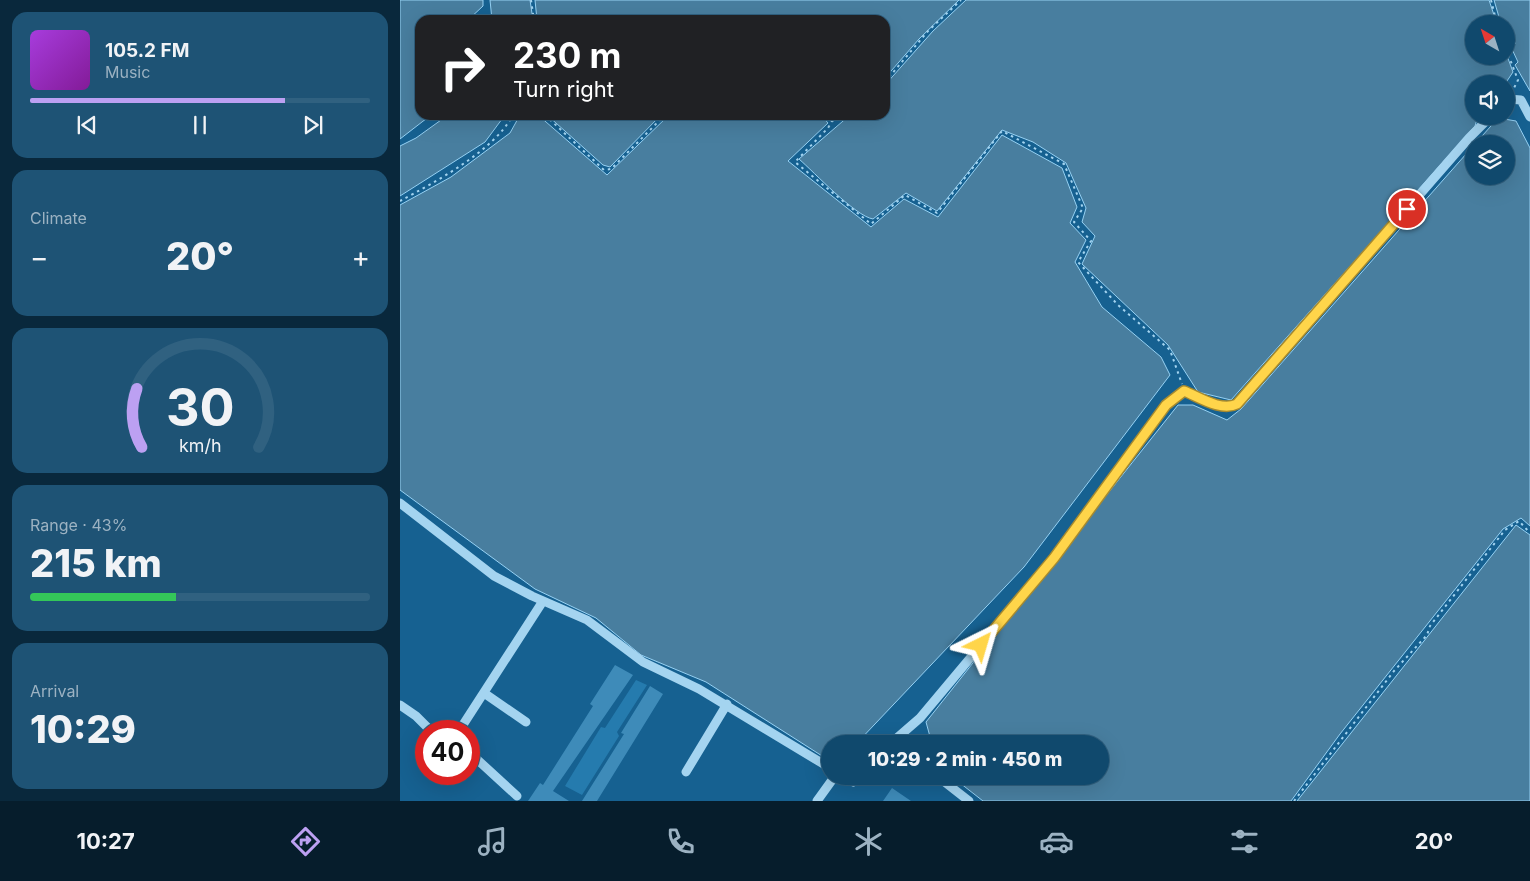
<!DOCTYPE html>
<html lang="en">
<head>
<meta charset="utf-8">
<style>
	body { margin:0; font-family:Inter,sans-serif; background:#1e5375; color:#f1f3f6; height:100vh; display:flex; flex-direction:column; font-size:19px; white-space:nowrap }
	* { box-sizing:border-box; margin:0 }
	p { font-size:16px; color:#9cb2c2 }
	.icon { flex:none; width:28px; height:28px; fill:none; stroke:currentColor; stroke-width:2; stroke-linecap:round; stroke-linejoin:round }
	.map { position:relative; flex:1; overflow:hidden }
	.panel { display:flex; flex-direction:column; gap:12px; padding:12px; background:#09283c; width:400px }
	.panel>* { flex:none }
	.guide { position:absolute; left:15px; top:15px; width:475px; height:105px; border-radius:15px; box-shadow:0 5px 20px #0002,0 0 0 1px #306180; background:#202124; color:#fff; overflow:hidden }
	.needle { width:32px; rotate:321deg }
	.buttons { position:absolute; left:1065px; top:15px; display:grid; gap:10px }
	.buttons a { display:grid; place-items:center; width:50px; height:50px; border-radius:50%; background:#10496d; box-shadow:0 5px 20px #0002,0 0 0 1px #306180; font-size:25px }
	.speed { position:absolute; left:15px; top:720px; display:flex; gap:10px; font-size:25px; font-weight:700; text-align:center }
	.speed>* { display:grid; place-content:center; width:65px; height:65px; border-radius:50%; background:#10496d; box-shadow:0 5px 20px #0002,0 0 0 1px #306180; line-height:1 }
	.speed .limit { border:8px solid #d22; background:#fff; color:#111 }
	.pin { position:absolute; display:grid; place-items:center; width:42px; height:42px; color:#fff; margin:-21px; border:2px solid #fff; border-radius:50%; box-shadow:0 1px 5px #0007 }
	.me { position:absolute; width:55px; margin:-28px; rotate:40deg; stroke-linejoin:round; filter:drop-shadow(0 0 4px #0008) }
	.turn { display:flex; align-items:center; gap:18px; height:105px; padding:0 15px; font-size:22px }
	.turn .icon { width:65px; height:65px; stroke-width:2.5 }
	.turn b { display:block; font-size:35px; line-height:42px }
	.big { font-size:38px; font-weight:800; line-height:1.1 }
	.panel .widget { flex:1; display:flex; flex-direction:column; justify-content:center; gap:8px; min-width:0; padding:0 18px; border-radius:15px; background:#1e5375 }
	.panel .dial { align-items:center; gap:0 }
	.dial svg { height:130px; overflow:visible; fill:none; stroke:#306180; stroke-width:7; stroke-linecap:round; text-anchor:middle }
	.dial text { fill:#f1f3f6; stroke:none }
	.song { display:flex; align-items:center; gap:15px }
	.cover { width:60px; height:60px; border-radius:8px; background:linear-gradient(135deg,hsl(280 70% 55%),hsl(290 70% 35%)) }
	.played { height:5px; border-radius:2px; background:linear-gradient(90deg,#bca0f2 75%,#306180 75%) }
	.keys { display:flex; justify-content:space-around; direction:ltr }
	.heat { display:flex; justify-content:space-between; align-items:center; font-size:28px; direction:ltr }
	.charge { height:8px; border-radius:4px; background:linear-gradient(90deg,#34c759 43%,#306180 0) }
	.trip { position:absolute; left:421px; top:735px; width:288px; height:50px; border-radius:25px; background:#10496d; box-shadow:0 5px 20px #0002,0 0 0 1px #306180; font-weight:800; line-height:50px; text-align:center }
	.menu { display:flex; height:80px; justify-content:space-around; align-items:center; background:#061d2c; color:#9cb2c2 }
	.menu .icon { width:35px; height:35px }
	.menu .selected { color:#bca0f2 }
	.menu b { font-size:22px; color:#f1f3f6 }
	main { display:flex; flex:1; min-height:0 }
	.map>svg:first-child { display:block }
</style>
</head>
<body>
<main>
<section class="panel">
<div class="widget">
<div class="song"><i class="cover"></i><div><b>105.2 FM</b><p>Music</p></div></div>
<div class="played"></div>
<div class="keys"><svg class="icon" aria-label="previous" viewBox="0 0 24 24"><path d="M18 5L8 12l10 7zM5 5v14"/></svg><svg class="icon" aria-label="pause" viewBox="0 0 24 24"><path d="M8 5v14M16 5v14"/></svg><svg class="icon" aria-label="next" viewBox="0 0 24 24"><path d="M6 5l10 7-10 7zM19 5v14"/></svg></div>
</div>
<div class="widget"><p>Climate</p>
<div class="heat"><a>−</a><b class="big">20°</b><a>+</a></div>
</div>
<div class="widget dial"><svg viewBox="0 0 100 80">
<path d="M14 69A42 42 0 1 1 86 69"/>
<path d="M14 69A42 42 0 0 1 11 33" stroke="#bca0f2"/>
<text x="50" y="56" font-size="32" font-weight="700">30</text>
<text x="50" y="72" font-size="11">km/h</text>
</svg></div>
<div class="widget"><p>Range · 43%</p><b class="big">215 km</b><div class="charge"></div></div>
<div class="widget"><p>Arrival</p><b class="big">10:29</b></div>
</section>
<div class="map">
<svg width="1130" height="801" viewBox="0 0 1130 801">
	<rect width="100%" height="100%" fill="#166191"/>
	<path fill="#257bae" d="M236,680L247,685L217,732L219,736L182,795L165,786L201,727L205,728Z"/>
	<path fill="#487e9f" stroke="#96d1f3" d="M0,0H83V6L68,20H20V115H31L0,139Z
		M90,0H130L133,20H92Z
		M135,0H559L519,39L485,78V20H137Z
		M566,0H1089L1097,24H1074V56H1106V53L1113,72L1105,84H1074V116H1078L1075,126L831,400L798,392L768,345L682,264L695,236L682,222L686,208L666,163L633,142L602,130L537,211L506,193L473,219C455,216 414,172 399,159L450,115H485V85L533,31Z
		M1094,0H1130V91L1115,65L1118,62L1111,47L1116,43L1107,42L1106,24H1101Z
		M48,115H105L85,142L0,196V146L16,138Z
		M120,115H138L207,175L269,115H421L428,123L388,161L471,227L504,199L538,217L602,135L662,168L677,207L670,223L686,240L675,262L702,307L761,357L770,375L624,567L456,744H430V761L306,682L241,655L196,618L135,589L0,490V205L51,177L110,133Z
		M147,115H261L210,167L203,165Z
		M1098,118L1116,121L1130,148V526L1121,518L1103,529L940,734L891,801H583L551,776H700V744H532L526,722L778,405H793L827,420L841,409L1074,145V176H1106V144H1075Z
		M1116,525L1130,535V801H897Z"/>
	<path fill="#3e8bb9" d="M215,665L233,675L153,791L169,801H128L140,783L143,785L193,706L190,704Z
		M250,686L263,694L197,801H182L224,734L221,733Z
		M492,788L511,801H483Z"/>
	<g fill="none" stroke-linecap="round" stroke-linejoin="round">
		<path stroke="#a4d4f0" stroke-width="2" stroke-dasharray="2.5 4" stroke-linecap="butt" d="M131,0L134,20
			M1091,0L1097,24
			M1106,49L1118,80L1113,90
			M485,82L528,31L561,0
			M145,115L204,170L211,169L265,115
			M427,115L432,121L428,128L395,162L471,224L505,195L537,213L602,131L664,164L683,208L674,222L691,241L678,262L718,305L770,350L782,384
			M432,121L444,115
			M0,201C35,182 94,151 113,115
			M894,801L994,671L1027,635L1030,626L1105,530L1119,521L1130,533"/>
		<path stroke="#a4d4f0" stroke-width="9" d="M1106,101L1108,99L1121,100L1130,117
			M0,503L94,576L132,596L187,620L243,662L299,689L430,768
			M84,693L126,722
			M0,705L16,716L31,731
			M59,731L143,601
			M490,744L520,718L654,558L766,405L784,391C800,397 821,411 837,404L1069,138L1091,116
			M69,752L117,796
			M286,772L327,704
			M443,776L453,782L458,776
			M537,776L569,801
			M417,801L435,776"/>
	</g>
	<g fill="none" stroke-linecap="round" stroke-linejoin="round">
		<g stroke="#a68a30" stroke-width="12">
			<path id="route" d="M581,645L654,558L766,405L784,391C799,397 821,412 837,404L1007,209"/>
		</g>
		<use href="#route" stroke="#ffd54a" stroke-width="9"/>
	</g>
</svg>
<div class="buttons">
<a><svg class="needle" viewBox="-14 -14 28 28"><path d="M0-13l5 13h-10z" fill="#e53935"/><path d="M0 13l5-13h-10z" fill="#9cb2c2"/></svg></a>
<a><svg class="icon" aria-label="sound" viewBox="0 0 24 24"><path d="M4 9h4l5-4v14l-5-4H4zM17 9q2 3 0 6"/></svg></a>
<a><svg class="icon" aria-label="layers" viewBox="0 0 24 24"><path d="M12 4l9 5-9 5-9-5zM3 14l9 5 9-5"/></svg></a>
</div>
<div class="speed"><div class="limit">40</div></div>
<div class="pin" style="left:1007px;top:209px;background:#d93025"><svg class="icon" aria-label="arrive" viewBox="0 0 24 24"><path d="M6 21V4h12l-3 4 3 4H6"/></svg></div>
<svg class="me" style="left:581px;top:645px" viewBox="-20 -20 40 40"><path d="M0-17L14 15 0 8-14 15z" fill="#ffd54a" stroke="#fff" stroke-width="4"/></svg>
<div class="trip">10:29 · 2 min · 450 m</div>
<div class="guide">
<div class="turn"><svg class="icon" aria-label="right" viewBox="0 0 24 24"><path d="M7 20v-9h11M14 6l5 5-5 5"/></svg><div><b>230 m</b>Turn right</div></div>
</div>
</div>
</main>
<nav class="menu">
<b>10:27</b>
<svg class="icon selected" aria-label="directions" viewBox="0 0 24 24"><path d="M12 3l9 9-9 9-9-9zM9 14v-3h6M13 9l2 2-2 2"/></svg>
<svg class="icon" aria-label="music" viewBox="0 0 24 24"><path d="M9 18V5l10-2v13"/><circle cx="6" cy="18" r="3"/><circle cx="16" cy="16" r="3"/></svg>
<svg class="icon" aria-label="phone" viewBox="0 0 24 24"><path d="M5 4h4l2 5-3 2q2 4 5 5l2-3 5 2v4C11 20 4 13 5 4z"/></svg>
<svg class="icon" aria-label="climate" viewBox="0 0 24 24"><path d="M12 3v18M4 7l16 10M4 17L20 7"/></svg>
<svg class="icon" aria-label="car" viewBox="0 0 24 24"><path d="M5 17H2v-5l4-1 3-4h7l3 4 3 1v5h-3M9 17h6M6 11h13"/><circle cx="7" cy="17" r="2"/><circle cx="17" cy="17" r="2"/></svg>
<svg class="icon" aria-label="filters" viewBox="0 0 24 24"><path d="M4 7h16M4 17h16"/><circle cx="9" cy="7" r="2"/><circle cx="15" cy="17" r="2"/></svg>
<b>20°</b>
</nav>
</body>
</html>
